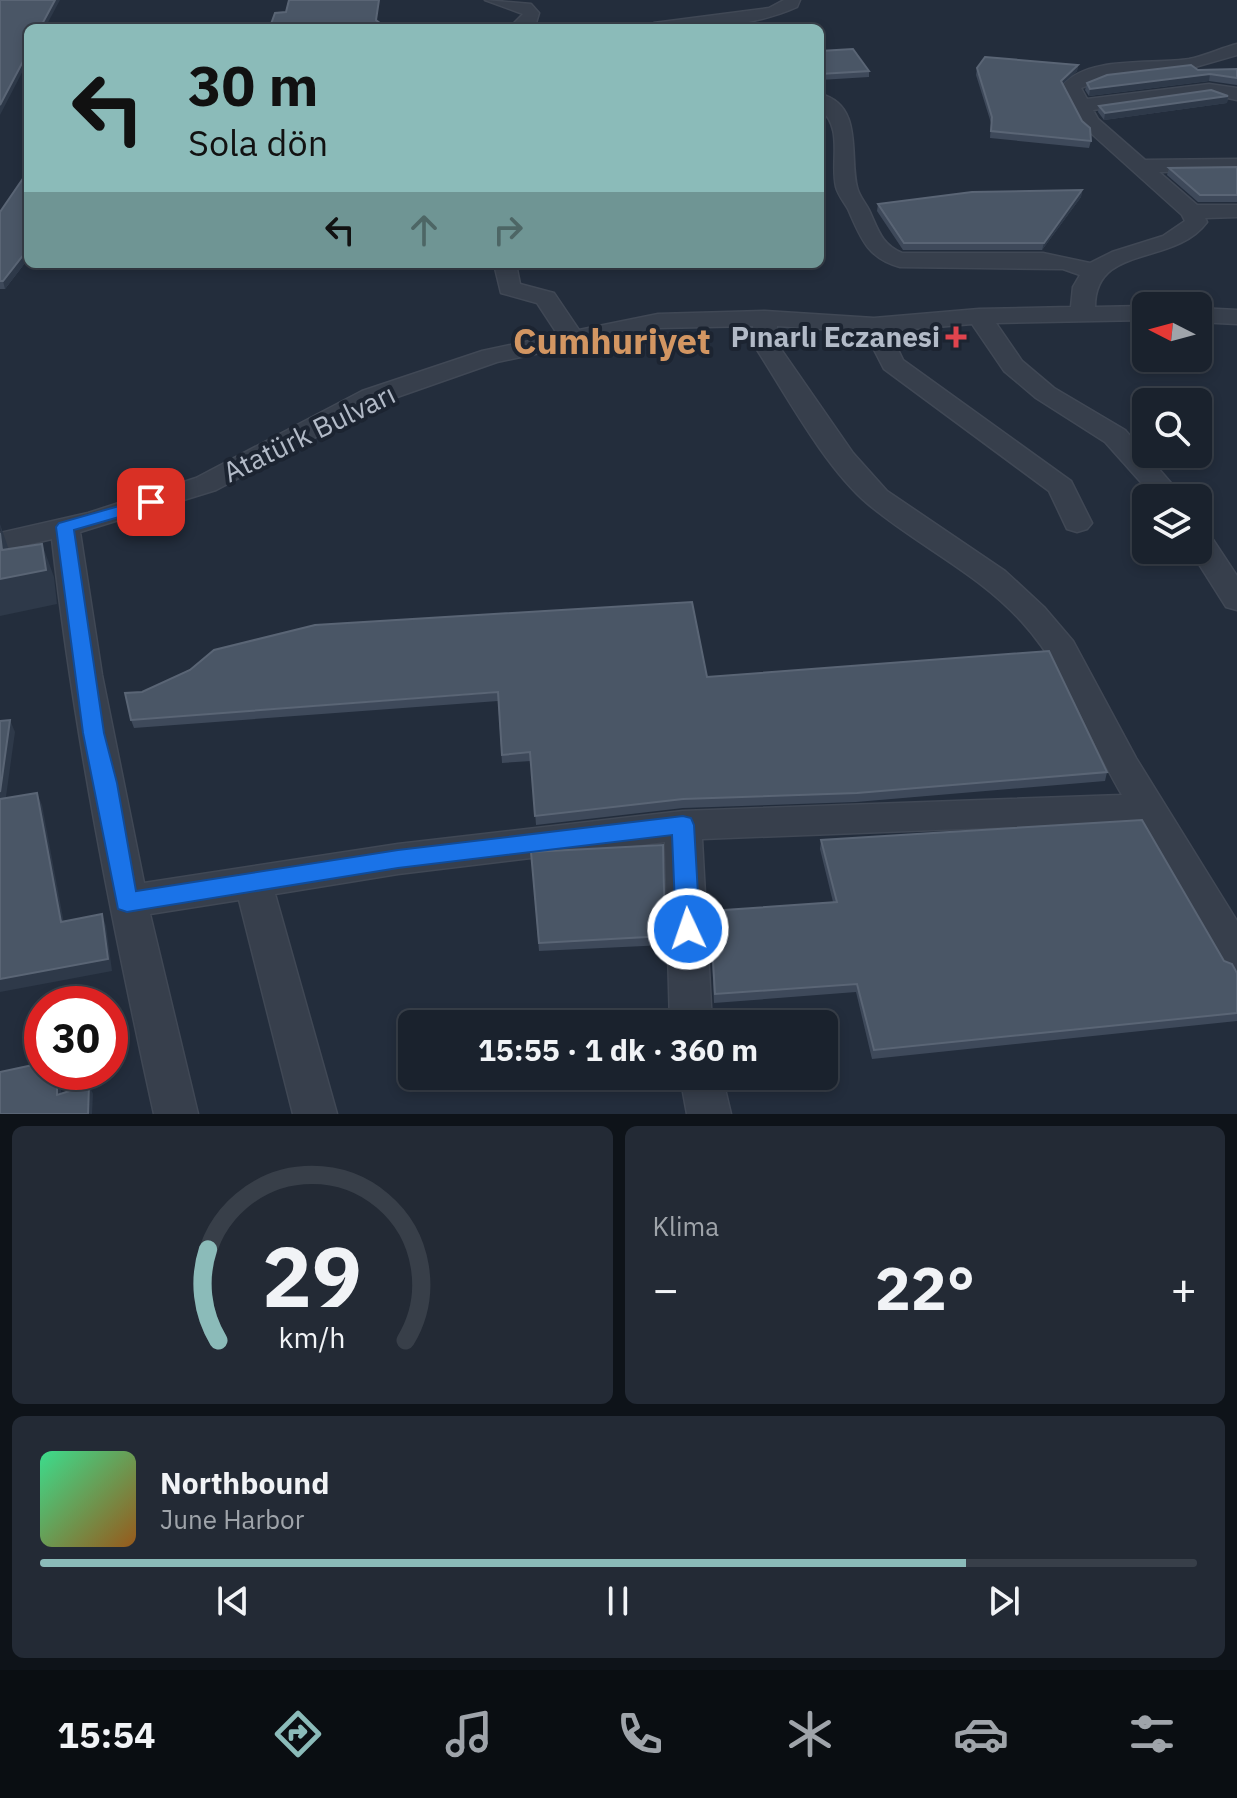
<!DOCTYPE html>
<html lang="tr">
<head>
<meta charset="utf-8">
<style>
	body { margin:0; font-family:"IBM Plex Sans",sans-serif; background:#232a35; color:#f1f3f6; height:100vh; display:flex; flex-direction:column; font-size:30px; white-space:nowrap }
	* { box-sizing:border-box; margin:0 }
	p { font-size:26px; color:#9fa4aa }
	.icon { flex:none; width:44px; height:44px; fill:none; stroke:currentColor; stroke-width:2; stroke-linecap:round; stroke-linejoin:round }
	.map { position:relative; height:1114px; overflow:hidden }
	.sheet { display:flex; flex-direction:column; gap:12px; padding:12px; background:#0e1319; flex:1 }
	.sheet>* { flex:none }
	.hud { position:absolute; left:24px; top:24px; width:800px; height:244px; border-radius:12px; box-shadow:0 4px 12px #0003,0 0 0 2px #383f49; background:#8bbbb9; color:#111; overflow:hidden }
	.needle { width:52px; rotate:276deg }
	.tools { position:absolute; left:1132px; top:292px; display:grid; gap:16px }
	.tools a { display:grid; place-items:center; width:80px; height:80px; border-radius:12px; background:#1a222d; box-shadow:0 4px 12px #0003,0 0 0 2px #383f49; font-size:40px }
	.speed { position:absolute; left:24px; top:986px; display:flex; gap:16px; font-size:40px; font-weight:700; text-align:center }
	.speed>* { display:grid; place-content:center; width:104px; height:104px; border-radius:50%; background:#1a222d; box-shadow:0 4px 12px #0003,0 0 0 2px #383f49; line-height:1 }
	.speed .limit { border:12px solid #d22; background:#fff; color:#111 }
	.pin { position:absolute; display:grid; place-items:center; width:68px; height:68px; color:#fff; margin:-34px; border-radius:16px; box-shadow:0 4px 12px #0006 }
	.me { position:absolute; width:88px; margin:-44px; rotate:357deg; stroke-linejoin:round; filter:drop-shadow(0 0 6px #0008) }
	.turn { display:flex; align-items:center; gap:28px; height:168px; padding:0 32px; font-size:36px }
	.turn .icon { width:104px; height:104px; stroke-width:2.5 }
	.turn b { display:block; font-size:56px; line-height:68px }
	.lanes { display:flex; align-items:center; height:76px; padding:0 32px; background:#0003; justify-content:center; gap:40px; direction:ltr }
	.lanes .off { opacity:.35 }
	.big { font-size:60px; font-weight:700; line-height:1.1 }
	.sheet .card { flex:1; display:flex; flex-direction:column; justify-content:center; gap:12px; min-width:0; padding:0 28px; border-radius:12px; background:#232a35 }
	.sheet .dial { align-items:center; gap:0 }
	.dial svg { height:208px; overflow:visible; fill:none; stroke:#383f49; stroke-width:7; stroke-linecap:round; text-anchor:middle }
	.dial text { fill:#f1f3f6; stroke:none }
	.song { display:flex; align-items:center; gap:24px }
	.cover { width:96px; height:96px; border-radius:12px; background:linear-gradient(135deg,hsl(150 70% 55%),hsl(30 70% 35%)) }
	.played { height:8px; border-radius:4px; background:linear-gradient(90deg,#8bbbb9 80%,#383f49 80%) }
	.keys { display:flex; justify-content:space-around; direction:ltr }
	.heat { display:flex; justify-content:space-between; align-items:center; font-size:44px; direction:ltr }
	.sheet .tiles { flex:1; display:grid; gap:12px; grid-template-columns:1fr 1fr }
	.card:last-child { grid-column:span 2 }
	.trip { position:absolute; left:398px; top:1010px; width:440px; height:80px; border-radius:12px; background:#1a222d; box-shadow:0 4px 12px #0003,0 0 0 2px #383f49; font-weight:700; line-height:80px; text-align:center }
	.menu { display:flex; height:128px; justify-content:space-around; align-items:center; background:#0a0e12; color:#9fa4aa }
	.menu .icon { width:56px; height:56px }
	.menu .current { color:#8bbbb9 }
	.menu b { font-size:36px; color:#f1f3f6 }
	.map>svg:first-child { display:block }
</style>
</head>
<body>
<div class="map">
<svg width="1237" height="1114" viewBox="0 0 1237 1114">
	<rect width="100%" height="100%" fill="#232d3c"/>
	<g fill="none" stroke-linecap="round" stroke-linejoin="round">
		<g stroke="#404855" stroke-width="3">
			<path id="minor" d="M485,0L531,4L539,13L536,23L528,28H509L523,14Z
				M784,0H800L797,7C751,28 695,28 646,28L654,23L769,8Z
				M1237,44V55L1188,69L1111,76L1081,88L1087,99L1209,84L1237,88V100L1209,94L1093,110L1098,119L1145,160L1237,159V171L1159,172L1197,205H1237V217L1205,218L1207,222C1174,267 1095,243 1095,307L1146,306H1147L1146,320L996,323L1022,361L1054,388L1125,430L1184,498H1155L1105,442L1036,398L1004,371L972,324L889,331L903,360L1071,481L1092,523L1087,529L1077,532L1067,529L1049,491L884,369L865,332L777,326L776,342L853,453L887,491L1005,571L1044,607L1073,641L1136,758L1237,921V973L1223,968L1138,822L702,839L712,1024H670L665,842L398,874L275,894L337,1114H293L239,900L150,914L198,1114H154C112,923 74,734 52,539L0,551V533L88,513L196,478L362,391L482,351L558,335L537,303L501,293L494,264H516L520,284L554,293L579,330L658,314L765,311L874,318L979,309L1071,307L1073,287L1080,275L1063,269L900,267C867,258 861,238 848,209C844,202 838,195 836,187C830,161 844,128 820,109V94C864,105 849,156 857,187C859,196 865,202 869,210C878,229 881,244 902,253H1043L1090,263L1112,252L1163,236L1185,221L1182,215L1083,126L1062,86C1088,55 1152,65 1189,59C1205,56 1221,48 1237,44ZM753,326L752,342C784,391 824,467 868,504C918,546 978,573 1022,622C1067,671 1088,738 1122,795L683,811L398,844L144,883L102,675L80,532L216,490L380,403L497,362L658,328Z
				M1198,308L1237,310V324L1198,322Z
				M1198,530L1208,532L1237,576V610L1226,607L1190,550H1198Z
				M680,1076H722L731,1114H687Z"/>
		</g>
		<use href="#minor" fill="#373f4c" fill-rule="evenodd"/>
	</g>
	<path fill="#3e495a" d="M820,51L869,71V77L820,80Z
		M1078,65L1077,71L1063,84L1091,141L1089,148L990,138L991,123L976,75L977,68Z
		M1237,69V85L1209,81L1089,96L1085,90L1087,83L1198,70Z
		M1228,96L1227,103L1104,120L1098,112L1099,106Z
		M1237,167V202H1198L1167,175L1169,168Z
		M28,177V259L5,289H0V212Z
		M1082,190L1081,197L1042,250H903L877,211L878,204Z
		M707,677L1107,772L1105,781L856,802L683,808L536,825L531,761L502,763L498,701L134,728L131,720Z
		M821,840L1224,961L1237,973V1021L872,1059L856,992L714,1003L710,911L833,902L820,849Z
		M531,852L665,936V945L539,951Z"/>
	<path fill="#2e3949" d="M55,0H60L45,28H40Z
		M28,52V61L0,115V105Z
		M1078,65L1077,71L1059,87L1061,81Z
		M1210,74L1209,81L1089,96L1090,89Z
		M1228,96L1227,103L1104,120L1105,113Z
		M1082,190L1081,197L1042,250L1044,243Z
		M28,249V259L5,289L3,281Z
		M0,524L10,553L42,544L54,577L57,604L0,616V579L2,550Z
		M10,720L15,732L4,811L0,802V792Z
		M37,793L42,805L66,934L61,922Z
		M102,914L106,926L112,971L0,992V979Z
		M57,1072H61V1103L57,1095Z
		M89,1085L93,1094L92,1114H88Z"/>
	<path fill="#4a5666" stroke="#5a6575" stroke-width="2" d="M0,0H55L40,28H28V52L0,105Z
		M289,0H379L376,20L386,28H265L266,24H271L275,13L286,12Z
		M853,49L869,71L820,74V51Z
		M985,57L1078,65L1061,81L1082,121L1090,128L1091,141L991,131L992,117L977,68Z
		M1191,65L1198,70L1237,69V78L1210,74L1090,89L1087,83L1107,75Z
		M1211,90L1228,96L1105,113L1099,106Z
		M1237,167V195H1200L1169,168Z
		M24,177H28V249L3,281H0V212Z
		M1082,190L1044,243H904L878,204L972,192Z
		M0,533L2,550L42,544L46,570L0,579Z
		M692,602L707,677L1049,651L1107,772L857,793L683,799L535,816L530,752L502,755L498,692L131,720L125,693L142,692L190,670L214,650L315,625Z
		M10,720L0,792V721Z
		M37,793L61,922L102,914L108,959L0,979V799Z
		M1142,820L1224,961L1232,964L1237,973V1013L874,1050L857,984L715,994L710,911L837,902L821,840Z
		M663,845L665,936L539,943L531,852Z
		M42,1063V1072H57V1095L89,1085L88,1114H0V1072Z"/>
	<path fill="#1a73e8" stroke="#114b97" stroke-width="2" d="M151,497L157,498L159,502L157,506L74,530L104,733L117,783L136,891L398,850L683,816L691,818L694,825L700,929L697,936L688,939L680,936L676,929L672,835L398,868L127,912L118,909L83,733L56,527L59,523Z"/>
	<path fill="#e0444e" stroke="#1c2431" stroke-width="3" d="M952 325h8v8h8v8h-8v8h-8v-8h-8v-8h8z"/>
	<g text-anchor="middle" stroke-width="8" stroke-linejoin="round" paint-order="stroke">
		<g font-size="28" font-weight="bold" fill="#b2bac7" stroke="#1c2431" text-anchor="end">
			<text x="940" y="347">Pınarlı Eczanesi</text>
		</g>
		<g font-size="28" fill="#b2bac7" stroke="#1c2431">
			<text transform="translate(309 433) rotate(-26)" y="10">Atatürk Bulvarı</text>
		</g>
		<g font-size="36" font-weight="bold" fill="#d39662" stroke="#1c2431">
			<text x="612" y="354">Cumhuriyet</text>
		</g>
	</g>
</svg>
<div class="tools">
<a><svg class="needle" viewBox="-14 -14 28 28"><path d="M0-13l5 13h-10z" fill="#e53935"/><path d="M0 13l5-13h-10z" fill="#9fa4aa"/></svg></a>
<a><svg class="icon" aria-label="search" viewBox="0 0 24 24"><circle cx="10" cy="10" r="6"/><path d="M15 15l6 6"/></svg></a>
<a><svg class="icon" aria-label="layers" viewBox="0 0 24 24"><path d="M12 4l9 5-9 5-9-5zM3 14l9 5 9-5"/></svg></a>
</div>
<div class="speed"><div class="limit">30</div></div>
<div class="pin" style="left:151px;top:502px;background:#d93025"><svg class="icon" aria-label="arrive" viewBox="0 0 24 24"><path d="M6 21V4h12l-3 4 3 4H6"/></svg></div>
<svg class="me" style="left:688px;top:929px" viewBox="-20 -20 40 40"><circle r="17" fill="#1a73e8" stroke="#fff" stroke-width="3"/><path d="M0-11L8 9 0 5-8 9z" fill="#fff"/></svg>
<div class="trip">15:55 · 1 dk · 360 m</div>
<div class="hud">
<div class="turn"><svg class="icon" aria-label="left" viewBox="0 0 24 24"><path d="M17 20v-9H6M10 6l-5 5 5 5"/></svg><div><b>30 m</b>Sola dön</div></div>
<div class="lanes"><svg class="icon" aria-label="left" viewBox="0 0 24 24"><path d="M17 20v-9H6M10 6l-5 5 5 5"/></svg><svg class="icon off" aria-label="ahead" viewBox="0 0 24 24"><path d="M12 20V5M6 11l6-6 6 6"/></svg><svg class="icon off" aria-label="right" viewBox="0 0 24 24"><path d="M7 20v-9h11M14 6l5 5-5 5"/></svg></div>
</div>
</div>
<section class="sheet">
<div class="tiles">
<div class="card dial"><svg viewBox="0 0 100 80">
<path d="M14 69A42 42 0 1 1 86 69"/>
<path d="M14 69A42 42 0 0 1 10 34" stroke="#8bbbb9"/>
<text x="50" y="56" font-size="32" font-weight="700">29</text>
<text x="50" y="72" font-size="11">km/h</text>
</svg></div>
<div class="card"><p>Klima</p>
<div class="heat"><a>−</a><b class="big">22°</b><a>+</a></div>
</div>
<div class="card">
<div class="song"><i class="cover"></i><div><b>Northbound</b><p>June Harbor</p></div></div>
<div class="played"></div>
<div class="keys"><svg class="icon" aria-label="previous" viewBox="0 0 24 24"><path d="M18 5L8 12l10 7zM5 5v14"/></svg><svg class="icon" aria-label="pause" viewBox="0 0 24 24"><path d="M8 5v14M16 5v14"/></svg><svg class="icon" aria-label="next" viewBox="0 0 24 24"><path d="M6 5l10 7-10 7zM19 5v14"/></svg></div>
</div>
</div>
</section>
<nav class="menu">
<b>15:54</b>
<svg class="icon current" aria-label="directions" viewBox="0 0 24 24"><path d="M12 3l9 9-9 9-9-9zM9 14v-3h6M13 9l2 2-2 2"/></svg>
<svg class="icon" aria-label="music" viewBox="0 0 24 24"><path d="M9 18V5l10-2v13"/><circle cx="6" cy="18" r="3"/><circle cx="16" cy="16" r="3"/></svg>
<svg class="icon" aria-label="phone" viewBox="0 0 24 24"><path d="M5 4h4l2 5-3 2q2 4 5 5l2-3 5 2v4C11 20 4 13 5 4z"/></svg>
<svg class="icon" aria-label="climate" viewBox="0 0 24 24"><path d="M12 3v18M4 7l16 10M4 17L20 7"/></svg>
<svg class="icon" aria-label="car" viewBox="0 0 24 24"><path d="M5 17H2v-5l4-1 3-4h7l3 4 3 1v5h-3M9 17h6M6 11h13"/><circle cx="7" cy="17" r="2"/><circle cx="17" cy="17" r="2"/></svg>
<svg class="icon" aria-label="filters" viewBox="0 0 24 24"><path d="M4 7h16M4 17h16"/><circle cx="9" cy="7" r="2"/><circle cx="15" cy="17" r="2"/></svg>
</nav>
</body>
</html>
